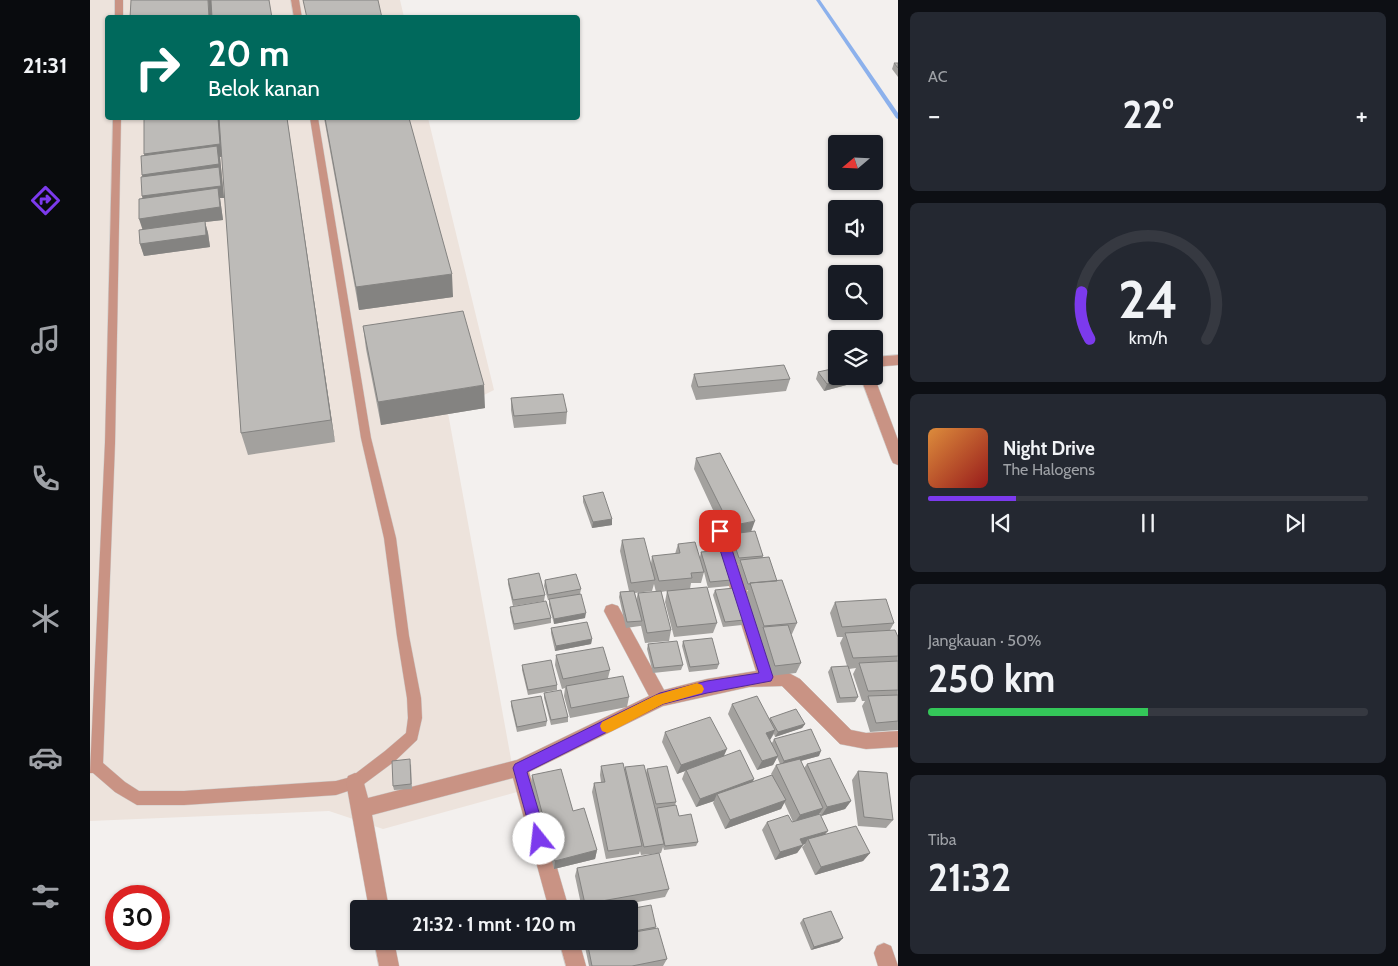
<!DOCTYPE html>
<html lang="id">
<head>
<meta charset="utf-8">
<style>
	body { margin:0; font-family:Cabin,sans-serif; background:#242831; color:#f1f3f6; height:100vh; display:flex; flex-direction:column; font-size:19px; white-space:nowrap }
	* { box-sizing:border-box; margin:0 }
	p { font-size:16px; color:#9ea1a6 }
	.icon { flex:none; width:28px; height:28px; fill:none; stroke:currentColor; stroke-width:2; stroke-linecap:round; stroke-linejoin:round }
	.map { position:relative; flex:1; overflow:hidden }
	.panel { display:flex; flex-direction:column; gap:12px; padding:12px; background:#0d0f14; width:500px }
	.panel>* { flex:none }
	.guide { position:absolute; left:15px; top:15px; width:475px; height:105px; border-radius:5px; box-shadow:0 1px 4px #0004; background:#00695c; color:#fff; overflow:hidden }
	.needle { width:32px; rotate:251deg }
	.tools { position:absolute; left:738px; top:135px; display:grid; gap:10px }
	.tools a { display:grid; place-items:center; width:55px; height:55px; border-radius:5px; background:#171b24; box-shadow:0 1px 4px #0004; font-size:25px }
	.speed { position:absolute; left:15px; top:885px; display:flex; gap:10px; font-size:25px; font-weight:700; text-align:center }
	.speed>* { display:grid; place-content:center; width:65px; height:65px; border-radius:50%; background:#171b24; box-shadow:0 1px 4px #0004; line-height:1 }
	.speed .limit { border:8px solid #d22; background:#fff; color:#111 }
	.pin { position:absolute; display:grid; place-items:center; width:42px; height:42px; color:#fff; margin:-21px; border-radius:10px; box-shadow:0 2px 8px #0006 }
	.me { position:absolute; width:55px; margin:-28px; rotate:344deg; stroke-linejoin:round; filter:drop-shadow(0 0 4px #0008) }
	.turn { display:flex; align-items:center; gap:18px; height:105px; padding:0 20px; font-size:22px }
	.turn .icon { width:65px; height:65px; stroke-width:2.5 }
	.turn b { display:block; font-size:35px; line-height:42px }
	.big { font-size:38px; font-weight:700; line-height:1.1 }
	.panel .card { flex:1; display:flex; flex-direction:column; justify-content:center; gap:8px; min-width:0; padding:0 18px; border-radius:8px; background:#242831 }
	.panel .dial { align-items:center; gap:0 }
	.dial svg { height:130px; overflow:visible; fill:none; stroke:#363941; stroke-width:7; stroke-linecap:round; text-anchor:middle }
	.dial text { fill:#f1f3f6; stroke:none }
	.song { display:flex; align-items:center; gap:15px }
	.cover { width:60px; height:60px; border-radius:8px; background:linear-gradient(135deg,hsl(30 70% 55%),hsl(0 70% 35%)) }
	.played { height:5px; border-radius:2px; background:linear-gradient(90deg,#7c3aed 20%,#363941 20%) }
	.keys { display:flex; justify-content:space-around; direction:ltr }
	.heat { display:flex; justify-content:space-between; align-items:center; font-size:28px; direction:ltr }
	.charge { height:8px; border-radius:4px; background:linear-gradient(90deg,#34c759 50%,#363941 0) }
	.trip { position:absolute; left:260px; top:900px; width:288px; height:50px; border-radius:5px; background:#171b24; box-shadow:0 1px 4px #0004; font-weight:700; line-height:50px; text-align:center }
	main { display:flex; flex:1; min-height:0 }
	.menu { display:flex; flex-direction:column; width:90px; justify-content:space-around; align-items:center; background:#090b0e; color:#9ea1a6 }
	.menu .icon { width:35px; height:35px }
	.menu .current { color:#7c3aed }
	.menu b { font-size:22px; color:#f1f3f6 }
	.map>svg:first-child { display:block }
</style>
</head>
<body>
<main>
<nav class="menu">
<b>21:31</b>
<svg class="icon current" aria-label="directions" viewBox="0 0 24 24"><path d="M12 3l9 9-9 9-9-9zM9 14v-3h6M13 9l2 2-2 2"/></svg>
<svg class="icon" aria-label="music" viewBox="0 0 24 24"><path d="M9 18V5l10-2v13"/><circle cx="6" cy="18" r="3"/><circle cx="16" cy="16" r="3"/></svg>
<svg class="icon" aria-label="phone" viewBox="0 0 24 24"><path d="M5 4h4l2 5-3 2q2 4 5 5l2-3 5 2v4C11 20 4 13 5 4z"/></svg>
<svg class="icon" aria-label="climate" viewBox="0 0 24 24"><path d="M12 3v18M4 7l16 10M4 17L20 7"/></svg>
<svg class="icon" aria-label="car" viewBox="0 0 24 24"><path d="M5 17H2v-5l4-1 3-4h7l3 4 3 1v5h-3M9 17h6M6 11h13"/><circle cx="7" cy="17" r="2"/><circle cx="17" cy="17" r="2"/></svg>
<svg class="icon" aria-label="filters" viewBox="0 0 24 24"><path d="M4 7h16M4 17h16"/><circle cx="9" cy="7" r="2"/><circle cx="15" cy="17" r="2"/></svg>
</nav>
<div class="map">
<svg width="808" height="966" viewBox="0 0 808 966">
	<rect width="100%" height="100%" fill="#f3f0ee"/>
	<path fill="#ede3dc" d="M0,0H310L314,17L18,18V118H338L404,390L358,413L427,792L293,829L239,811L0,821Z"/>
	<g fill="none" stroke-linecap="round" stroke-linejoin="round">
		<path fill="#8cb1ec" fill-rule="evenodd" d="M726,0H730L808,113V119L806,118Z"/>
		<g stroke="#cfccca" stroke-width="1">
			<path id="lane" d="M25,0H33V18H25Z
				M201,0H209L212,18H204Z
				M23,118H31L25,443L13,763L35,782L49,791H94L246,781L261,777L295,751L316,733L318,718L317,698L307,636L294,538L271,438L220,118H228L281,438L306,538L319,636L331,698L332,718L327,740L305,761L270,787L246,795L94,805H47L25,792L3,773H0L15,443Z"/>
		</g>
		<g stroke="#cfccca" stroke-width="1">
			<path id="street" d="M808,355V365L784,367V357Z
				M770,376H784L808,440V465L803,463L801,459Z
				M630,525L635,527L638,531L682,670L695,671L710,679L761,730L776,733L808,731V747L776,749L750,744L692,686L659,687L573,706L439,772L479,909H459L423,778L282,815L299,909H279L256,782L258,776L265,773L272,776L278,798L427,760L559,696L514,611L516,606L522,604L528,606L574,690L617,679L666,671L622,531L625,527Z
				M284,941H304L309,966H289Z
				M469,941H489L496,966H476Z
				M794,943L801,946L808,966H788L784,953L787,946Z"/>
		</g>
		<use href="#lane" fill="#c99384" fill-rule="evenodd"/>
		<use href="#street" fill="#c99384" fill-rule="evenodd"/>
	</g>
	<path fill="#a3a19e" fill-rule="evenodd" d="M804,63H808V77L802,69Z
		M197,118L245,442L158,455L151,433L132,157H130L134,198H130L133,220L115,222L118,233L120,247L54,256L50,244L53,229L52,177L55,156Z
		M234,118H319L363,297L269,310Z
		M273,326L395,408L291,425L276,349Z
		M728,372L767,377L764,383L734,391L726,379Z
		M604,374L700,379L696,391L606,400L601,386Z
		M421,398L477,412L476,424L424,428L421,410Z
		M606,458L661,532L673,556L672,558L687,581L707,623L702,634H701L711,663L706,673L680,676L669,638V636L656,594L658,590H656L648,566L649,564H647L640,539V537L636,538L604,469Z
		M493,496L522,519V525L502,528L493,502Z
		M532,540L561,564L562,556L585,554L588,544L610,557L611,552L641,580L639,586L618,588L614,572L611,583H601L600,589L627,623L623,633L584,637L575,602L577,591L571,592L581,630L579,641L555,643L551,626H550L536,628L529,597L530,592L539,591L530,551ZM564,584L566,592L548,593L546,600L545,593L562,591Z
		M418,579L455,595L454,601L423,606L418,584Z
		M455,580L491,589L490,594L495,618L464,624L459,605V600H458L454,586Z
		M625,590L654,620L652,625L633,627L623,595Z
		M745,602L804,623L800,630L808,656V730L780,732L772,706L775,701H772L763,674L766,668L759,669L768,697L765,702L747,703L738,672L741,667L757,666L750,643L753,637H747L740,613Z
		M420,607L461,618V623L424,630L420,612Z
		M461,628L502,639L501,644L465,651L461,633Z
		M593,641L629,664L627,669L599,672L592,646Z
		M558,644L593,665L591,670L563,673L557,649Z
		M466,655L520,670L518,678L539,697L537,707L480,718L474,696L475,688L472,689L465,665Z
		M432,665L467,685V690L438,695L432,670Z
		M454,693L478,717V722L461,725L454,698Z
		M421,701L457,721L456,726L427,732L421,706Z
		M642,704L679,719L680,718L715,724L712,728L685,737L684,734L680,740L682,743L684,739L729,756L711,761L714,768L717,764L761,801L755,809L731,816L730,813L728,815L735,834L780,853L773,861L725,875L712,847L715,844L713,845L707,853L685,860L672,830L677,822H703L694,802L691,809L635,829L623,803L624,801L606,807L592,779L595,771L587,774L572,742L575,732L634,756L663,782L682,775L681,774L686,765L690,764L687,757L683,765L667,770L638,714Z
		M321,764L322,789L304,790L303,786Z
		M511,766L535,770V767L556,773L557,769L586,802L585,805L589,816L608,842L606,846L574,850L573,847L571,853L551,855L550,851L549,854L516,859L502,792L504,783L511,782L510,775Z
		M768,771L803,820L796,828L768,826L762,780Z
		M442,775L483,811L507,850L505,859L464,869L441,784Z
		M487,868L579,889L575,897L509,909H492L485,876Z
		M539,909L566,927L565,928L577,959L573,966H499L495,947L497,941H539Z
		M713,919L753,938L749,942L721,950L710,923Z"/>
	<path fill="#848381" d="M118,0H121L123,18H119Z
		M58,118H130L133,156L130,157L134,198H130L133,220L115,222L118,233L120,247L54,256L50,244L53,231L49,219L56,209L52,196L56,187L52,175L58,166L54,154Z
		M197,118L245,442L241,420Z
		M362,274L363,297L269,310L266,287Z
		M767,377L764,383L734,391L737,384Z
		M394,385L395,408L291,425L288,402Z
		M522,519V525L502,528L503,522Z
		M665,521L661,532L641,534L640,537L636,538L640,526Z
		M496,613L495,618L464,624V619Z
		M502,639L501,644L465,651L466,646Z
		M715,724L712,728L685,737L688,732Z
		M685,730L680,740L672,743L676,733Z
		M637,749L633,758L596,770L595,771L587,774L591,765Z
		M731,751L729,756L691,766L694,761Z
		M688,756L683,765L667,770L672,761Z
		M664,779L660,788L627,794L624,801L606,807L610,799Z
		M696,800L691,809L635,829L640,820Z
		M761,801L755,809L731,816L737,807Z
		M733,808L727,817L704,823L710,815Z
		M738,831L731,839H718L715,844L704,847L710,839Z
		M713,845L707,853L685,860L690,852Z
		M507,850L505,859L464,869L465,861Z
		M780,853L773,861L725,875L731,867Z
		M753,938L749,942L721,950L724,947Z"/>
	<path fill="#bdbbb8" stroke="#848381" d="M41,0H118L119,18H40Z
		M121,0H179L182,18H122Z
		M213,0H288L292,18H217Z
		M804,63H808V68Z
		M54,118H128L130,144L54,154Z
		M129,118H197L241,420L151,433Z
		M235,118H319L362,274L266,287Z
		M127,146L129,164L52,175L51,156Z
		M129,167L131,186L52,196L51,177Z
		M128,188L130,207L49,219V199Z
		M115,221L116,235L50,244L49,230Z
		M373,311L394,385L288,402L273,326Z
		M694,365L700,379L608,387L604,374Z
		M746,368V376H766L767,377L737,384L728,372Z
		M473,394L477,412L424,416L421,398Z
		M630,453L665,521L640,526L606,458Z
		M513,492L522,519L503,522L493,496Z
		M665,531L673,556L649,558L641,534Z
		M554,538L565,580L541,583L532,540Z
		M605,542L614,572L601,573L602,578L569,581L562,556L590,553L588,544Z
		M632,550L641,580L620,582L611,552Z
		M679,557L687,581L660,583V584H658L650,560Z
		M449,573L455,595L423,600L418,579Z
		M486,574L491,589L458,595L455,580Z
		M692,580L707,623L674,626L660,583Z
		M617,587L627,623L587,627L577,591Z
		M644,588L654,620L635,622L625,590Z
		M544,591L552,621L537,622L530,592Z
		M571,591L581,630L557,633L548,593Z
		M491,594L496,613L464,619L459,599Z
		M796,599L804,623L752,627L745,602Z
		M456,601L461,618L424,624L420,607Z
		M497,622L502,639L466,646L461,628Z
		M698,625L711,663L685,666L673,627Z
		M805,630L808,637V656L763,658L755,633Z
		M622,638L629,664L600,667L593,641Z
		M587,641L593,665L564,668L558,644Z
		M513,647L520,670L473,679L466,655Z
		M461,660L467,685L438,690L432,665Z
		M808,661V690L778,691L769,663Z
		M758,666L768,697L750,698L741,667Z
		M533,676L539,697L481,708L476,686Z
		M471,690L478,717L461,720L454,693Z
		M808,695V721L786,723L778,696Z
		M451,696L457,721L427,727L421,701Z
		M667,696L685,730L676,733L688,756L672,761L642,704Z
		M706,709L715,724L688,732L680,718Z
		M620,717L637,749L591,765L575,732Z
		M721,729L731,751L694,761L684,739Z
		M650,750L664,779L610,799L596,770Z
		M740,758L761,801L737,807L717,764Z
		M320,759L321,784L303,786L302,761Z
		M710,759L733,808L710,815L686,765Z
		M533,763L552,846L518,851L504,783L515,782L511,766Z
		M554,765L574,844L554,847L535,767Z
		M577,766L586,802L566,804L557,769Z
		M471,769L483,811L494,808L507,850L465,861L442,775Z
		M768,771L797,773L803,820L774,817Z
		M682,775L696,800L640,820L627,794Z
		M586,805L589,816L601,814L608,842L575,846L567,808Z
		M730,814L738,831L710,839L713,845L690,852L677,822L698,815L702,822Z
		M766,826L780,853L731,867L718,839Z
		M569,853L579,889L495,904L487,868Z
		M561,905L566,927L539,932V909Z
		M741,911L753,938L724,947L713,919Z
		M568,928L577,959L542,966H502L497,941H539V933Z"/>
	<path fill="#7c3aed" stroke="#51269a" d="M630,526L635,527L636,531L683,677L681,681L617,693L573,704L437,772L457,839L454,844L449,846L444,844L423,768L425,764L570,693L617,681L669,673L624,531L626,527Z"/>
	<path fill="#f59e0b" d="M607,683L612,685L614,689L612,693L573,704L522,731L517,733L512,731L510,726L512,722L566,695Z"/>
</svg>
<div class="tools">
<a><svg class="needle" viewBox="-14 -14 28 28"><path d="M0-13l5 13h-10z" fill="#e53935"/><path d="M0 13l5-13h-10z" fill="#9ea1a6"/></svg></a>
<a><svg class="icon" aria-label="sound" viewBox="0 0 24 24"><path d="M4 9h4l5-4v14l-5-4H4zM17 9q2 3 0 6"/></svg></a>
<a><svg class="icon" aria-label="search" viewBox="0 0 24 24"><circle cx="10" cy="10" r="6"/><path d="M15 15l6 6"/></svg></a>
<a><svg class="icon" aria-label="layers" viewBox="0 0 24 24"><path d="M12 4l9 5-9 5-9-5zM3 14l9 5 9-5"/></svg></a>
</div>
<div class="speed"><div class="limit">30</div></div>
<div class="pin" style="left:630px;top:531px;background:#d93025"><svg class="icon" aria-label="arrive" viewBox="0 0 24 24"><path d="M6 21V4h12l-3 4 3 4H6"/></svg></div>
<svg class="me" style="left:449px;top:839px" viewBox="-20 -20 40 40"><circle r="19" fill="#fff"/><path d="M0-13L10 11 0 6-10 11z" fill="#7c3aed"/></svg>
<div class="trip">21:32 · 1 mnt · 120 m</div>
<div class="guide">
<div class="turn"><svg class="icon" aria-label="right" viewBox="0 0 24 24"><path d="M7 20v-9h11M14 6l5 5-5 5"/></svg><div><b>20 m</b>Belok kanan</div></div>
</div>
</div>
<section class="panel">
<div class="card"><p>AC</p>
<div class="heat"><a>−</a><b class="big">22°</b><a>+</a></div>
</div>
<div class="card dial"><svg viewBox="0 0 100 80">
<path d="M14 69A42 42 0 1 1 86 69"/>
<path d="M14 69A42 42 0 0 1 9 40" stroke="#7c3aed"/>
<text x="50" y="56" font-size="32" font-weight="700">24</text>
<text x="50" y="72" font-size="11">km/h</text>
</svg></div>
<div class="card">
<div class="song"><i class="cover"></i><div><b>Night Drive</b><p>The Halogens</p></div></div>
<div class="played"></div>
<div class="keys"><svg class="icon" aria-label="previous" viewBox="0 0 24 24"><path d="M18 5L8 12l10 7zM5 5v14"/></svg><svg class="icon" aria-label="pause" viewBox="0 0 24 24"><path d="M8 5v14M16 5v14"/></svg><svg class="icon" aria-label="next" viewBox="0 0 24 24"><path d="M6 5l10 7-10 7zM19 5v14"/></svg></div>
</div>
<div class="card"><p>Jangkauan · 50%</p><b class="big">250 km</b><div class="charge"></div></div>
<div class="card"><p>Tiba</p><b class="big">21:32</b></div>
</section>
</main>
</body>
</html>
